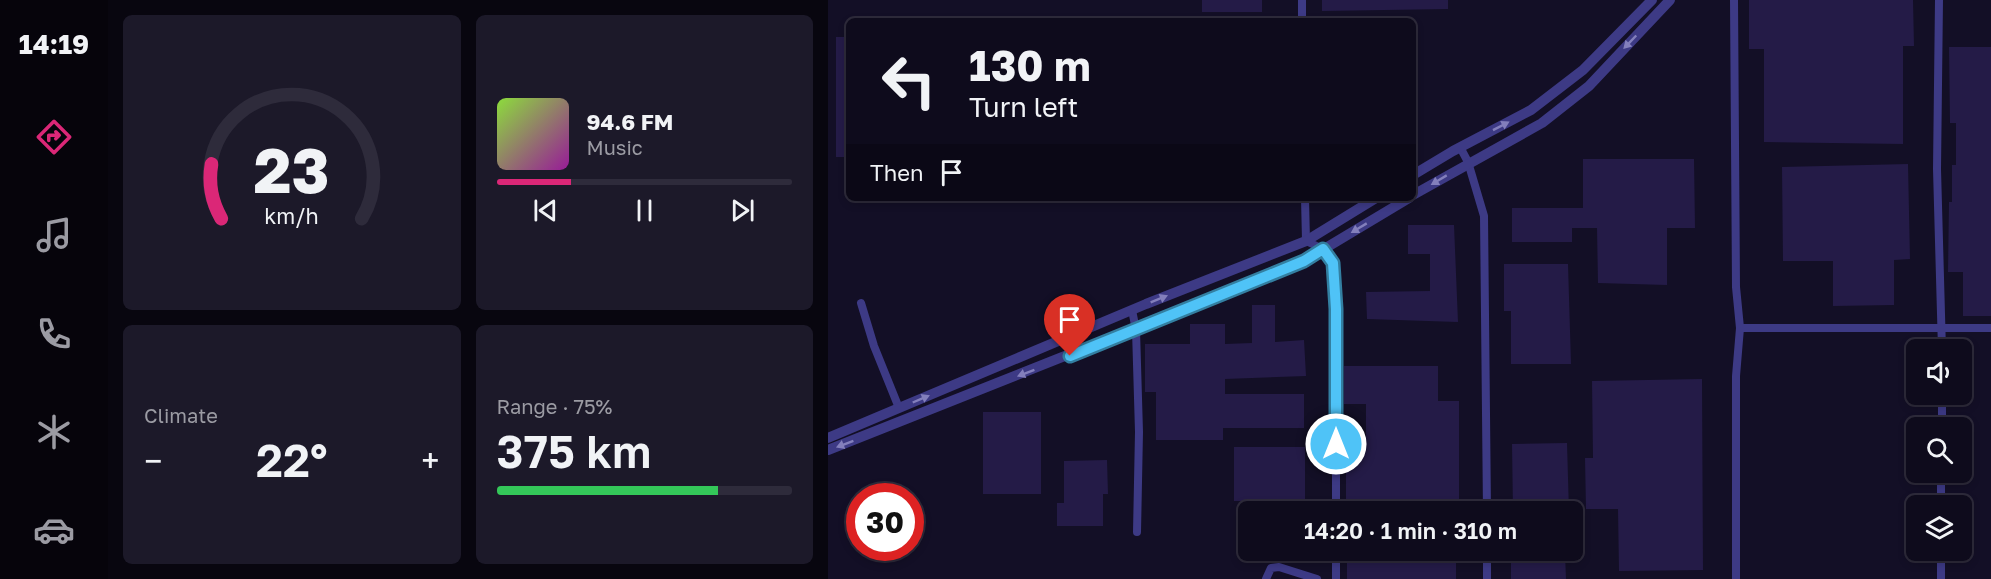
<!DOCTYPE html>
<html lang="en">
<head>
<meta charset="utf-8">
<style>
	body { margin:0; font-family:"Golos Text",sans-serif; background:#1c1929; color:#f1f3f6; height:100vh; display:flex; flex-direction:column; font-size:22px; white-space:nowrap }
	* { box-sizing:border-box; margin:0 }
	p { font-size:20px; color:#9b9ba3 }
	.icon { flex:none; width:33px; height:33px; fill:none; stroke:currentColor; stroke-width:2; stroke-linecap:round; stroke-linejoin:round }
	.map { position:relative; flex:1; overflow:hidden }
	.panel { display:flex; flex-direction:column; gap:15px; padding:15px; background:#08060f; width:720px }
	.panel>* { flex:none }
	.hud { position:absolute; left:18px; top:18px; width:570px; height:183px; border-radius:9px; box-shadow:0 3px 9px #0003,0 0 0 2px #2e2b3b; background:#0e0b1c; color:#f1f3f6; overflow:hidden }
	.buttons { position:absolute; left:1078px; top:339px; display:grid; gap:12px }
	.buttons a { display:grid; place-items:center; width:66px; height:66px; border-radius:9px; background:#0e0b1c; box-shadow:0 3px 9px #0003,0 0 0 2px #2e2b3b; font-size:30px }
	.speed { position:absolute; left:18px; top:483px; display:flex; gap:12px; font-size:30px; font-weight:700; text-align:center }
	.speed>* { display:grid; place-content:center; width:78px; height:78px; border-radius:50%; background:#0e0b1c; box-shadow:0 3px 9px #0003,0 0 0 2px #2e2b3b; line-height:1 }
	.speed .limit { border:9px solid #d22; background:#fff; color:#111 }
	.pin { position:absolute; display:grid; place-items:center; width:51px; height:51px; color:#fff; margin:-62px -26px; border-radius:50% 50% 50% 0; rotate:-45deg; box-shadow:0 0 6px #0007 }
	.pin .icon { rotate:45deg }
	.me { position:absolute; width:66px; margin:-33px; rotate:0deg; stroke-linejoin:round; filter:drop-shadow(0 0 4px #0008) }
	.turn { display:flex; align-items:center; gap:21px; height:126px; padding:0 24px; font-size:27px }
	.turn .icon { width:78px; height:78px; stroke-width:2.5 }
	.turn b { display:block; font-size:42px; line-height:51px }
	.then { display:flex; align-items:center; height:57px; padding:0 24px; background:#0003; gap:12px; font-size:22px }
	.big { font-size:45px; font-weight:600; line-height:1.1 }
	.panel .tile { flex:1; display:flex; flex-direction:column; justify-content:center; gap:9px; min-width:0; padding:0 21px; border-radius:9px; background:#1c1929 }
	.panel .dial { align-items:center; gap:0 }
	.dial svg { height:156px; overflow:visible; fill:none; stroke:#2e2b3b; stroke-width:7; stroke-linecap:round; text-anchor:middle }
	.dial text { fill:#f1f3f6; stroke:none }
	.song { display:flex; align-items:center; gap:18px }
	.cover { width:72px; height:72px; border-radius:9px; background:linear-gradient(135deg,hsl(90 70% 55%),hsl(300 70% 35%)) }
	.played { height:6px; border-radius:3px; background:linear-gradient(90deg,#db2777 25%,#2e2b3b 25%) }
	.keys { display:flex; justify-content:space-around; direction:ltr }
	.heat { display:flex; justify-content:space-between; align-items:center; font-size:33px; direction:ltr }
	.charge { height:9px; border-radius:4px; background:linear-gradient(90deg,#34c759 75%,#2e2b3b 0) }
	.panel .tiles { flex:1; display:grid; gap:15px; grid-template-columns:repeat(2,1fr) }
	.trip { position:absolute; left:410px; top:501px; width:345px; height:60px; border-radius:9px; background:#0e0b1c; box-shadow:0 3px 9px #0003,0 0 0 2px #2e2b3b; font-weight:600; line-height:60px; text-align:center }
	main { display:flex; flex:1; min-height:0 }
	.tab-bar { display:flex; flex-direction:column; width:108px; justify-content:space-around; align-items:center; background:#06040b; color:#9b9ba3 }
	.tab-bar .icon { width:42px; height:42px }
	.tab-bar .selected { color:#db2777 }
	.tab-bar b { font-size:27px; color:#f1f3f6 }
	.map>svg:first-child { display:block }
</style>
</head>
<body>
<main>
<nav class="tab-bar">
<b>14:19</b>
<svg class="icon selected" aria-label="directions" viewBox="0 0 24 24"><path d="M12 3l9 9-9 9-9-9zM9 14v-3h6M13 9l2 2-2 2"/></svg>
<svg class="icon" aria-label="music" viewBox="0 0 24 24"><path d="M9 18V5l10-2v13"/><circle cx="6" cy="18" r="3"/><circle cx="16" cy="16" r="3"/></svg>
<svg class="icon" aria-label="phone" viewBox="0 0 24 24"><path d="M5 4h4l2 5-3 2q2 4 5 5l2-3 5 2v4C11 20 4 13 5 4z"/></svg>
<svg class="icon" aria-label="climate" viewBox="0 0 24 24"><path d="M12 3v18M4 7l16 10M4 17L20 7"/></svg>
<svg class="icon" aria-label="car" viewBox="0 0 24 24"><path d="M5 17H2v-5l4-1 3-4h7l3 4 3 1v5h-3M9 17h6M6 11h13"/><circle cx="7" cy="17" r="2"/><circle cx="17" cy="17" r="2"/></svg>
</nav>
<section class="panel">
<div class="tiles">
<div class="tile dial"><svg viewBox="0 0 100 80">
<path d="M14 69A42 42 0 1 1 86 69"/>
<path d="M14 69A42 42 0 0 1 9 41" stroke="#db2777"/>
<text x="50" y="56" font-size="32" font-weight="700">23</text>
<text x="50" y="72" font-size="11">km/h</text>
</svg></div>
<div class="tile">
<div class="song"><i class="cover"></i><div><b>94.6 FM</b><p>Music</p></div></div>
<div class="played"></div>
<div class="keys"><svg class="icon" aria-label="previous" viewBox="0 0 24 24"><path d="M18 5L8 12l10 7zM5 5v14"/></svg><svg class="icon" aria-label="pause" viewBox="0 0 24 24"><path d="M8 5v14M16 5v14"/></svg><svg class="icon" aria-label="next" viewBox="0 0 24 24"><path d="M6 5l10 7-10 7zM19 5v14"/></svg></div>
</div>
<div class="tile"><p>Climate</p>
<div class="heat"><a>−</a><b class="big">22°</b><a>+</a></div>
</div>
<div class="tile"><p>Range · 75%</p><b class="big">375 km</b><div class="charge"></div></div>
</div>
</section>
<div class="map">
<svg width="1163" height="579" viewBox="0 0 1163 579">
	<rect width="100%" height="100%" fill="#130f26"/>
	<path fill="#241b47" d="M374,0H434V12H374Z
		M494,0H620V9L494,11Z
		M921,0H1085L1086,46H1075V144L936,142V49H921Z
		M8,37H21V157H8Z
		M1121,47H1163V316H1135V272H1120L1121,202H1124V165H1128V123H1122Z
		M755,159H866L867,228H839V285L770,283L769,228H744V242H684V208H755Z
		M1080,164L1082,259L1066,260V305L1005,306V261H955L954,167Z
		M580,225H626L630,322L539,319L538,292L602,291V254H580Z
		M676,264H740L743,364H683V311H676Z
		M424,305H447V342L476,340L478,376L397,379V394H476V428H395V440H328V392H317V344H362V324H397V344L424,343Z
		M516,366H610V401H631V512H518V442H538V404H516Z
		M874,379L875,570L791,571L790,509H758L757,458H765L764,381Z
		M155,412H213V494H155Z
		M739,443L741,512H685L684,444Z
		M406,447H477V501H406Z
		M279,460L280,494H275V526H229V503H236V461Z
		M550,550H572V554H628V579H519V554H550Z
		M737,553L738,579H683V554Z"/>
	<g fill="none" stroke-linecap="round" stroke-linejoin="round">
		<path stroke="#3d3a85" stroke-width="8" d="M474,0V21
			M906,0L908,287L912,328L908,376V579
			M1111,0L1109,169L1114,350
			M632,147L640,162L656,216L659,512
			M477,198L478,241L495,249L505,263L508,309V512
			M33,303L46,346L71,408
			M304,310L308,330L311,432L309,532
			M912,328H1163
			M1114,428V394
			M1113,506V472
			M659,550V579
			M438,579L443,568L451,567L489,579
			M508,579V550
			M1113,579V550"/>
		<path stroke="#3d3a85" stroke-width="10" d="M585,175L625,151L703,110L755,70L824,0
			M585,195L714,123L761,86L842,0
			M0,438L318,304L478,241L548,198
			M0,450L476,261L581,198"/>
	</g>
	<defs><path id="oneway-solid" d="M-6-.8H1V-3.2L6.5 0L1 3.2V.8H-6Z" transform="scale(1.5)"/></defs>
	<g fill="#837fbc">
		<use href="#oneway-solid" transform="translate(802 42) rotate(134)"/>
		<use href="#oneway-solid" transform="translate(673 126) rotate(-27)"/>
		<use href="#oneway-solid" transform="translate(611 180) rotate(149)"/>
		<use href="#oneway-solid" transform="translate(531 228) rotate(149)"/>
		<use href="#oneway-solid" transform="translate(331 299) rotate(-22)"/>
		<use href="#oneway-solid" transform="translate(198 373) rotate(159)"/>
		<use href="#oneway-solid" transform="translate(93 399) rotate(-23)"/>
		<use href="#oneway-solid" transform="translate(17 444) rotate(159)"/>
	</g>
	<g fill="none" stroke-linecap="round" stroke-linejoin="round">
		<g stroke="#337fa1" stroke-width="15">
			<path id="route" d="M242,356L476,261L495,249L505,263L508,309V444"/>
		</g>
		<use href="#route" stroke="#4fc3f7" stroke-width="10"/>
	</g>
</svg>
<div class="buttons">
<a><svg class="icon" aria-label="sound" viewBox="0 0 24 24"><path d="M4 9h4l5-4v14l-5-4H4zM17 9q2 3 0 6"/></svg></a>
<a><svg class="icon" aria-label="search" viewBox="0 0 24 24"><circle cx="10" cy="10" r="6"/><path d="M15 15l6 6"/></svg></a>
<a><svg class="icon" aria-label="layers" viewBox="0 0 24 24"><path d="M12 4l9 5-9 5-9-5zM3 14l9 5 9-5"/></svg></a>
</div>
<div class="speed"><div class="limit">30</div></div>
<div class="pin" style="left:242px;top:356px;background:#d93025"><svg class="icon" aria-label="arrive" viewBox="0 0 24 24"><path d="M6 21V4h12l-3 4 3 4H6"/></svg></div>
<svg class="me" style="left:508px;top:444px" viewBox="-20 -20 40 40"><circle r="17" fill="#4fc3f7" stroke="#fff" stroke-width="3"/><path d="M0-11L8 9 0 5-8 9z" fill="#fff"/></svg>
<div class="trip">14:20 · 1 min · 310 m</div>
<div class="hud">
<div class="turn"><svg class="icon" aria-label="left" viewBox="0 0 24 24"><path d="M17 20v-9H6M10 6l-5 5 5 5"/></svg><div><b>130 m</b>Turn left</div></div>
<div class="then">Then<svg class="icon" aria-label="arrive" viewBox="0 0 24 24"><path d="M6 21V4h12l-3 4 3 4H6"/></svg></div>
</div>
</div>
</main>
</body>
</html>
